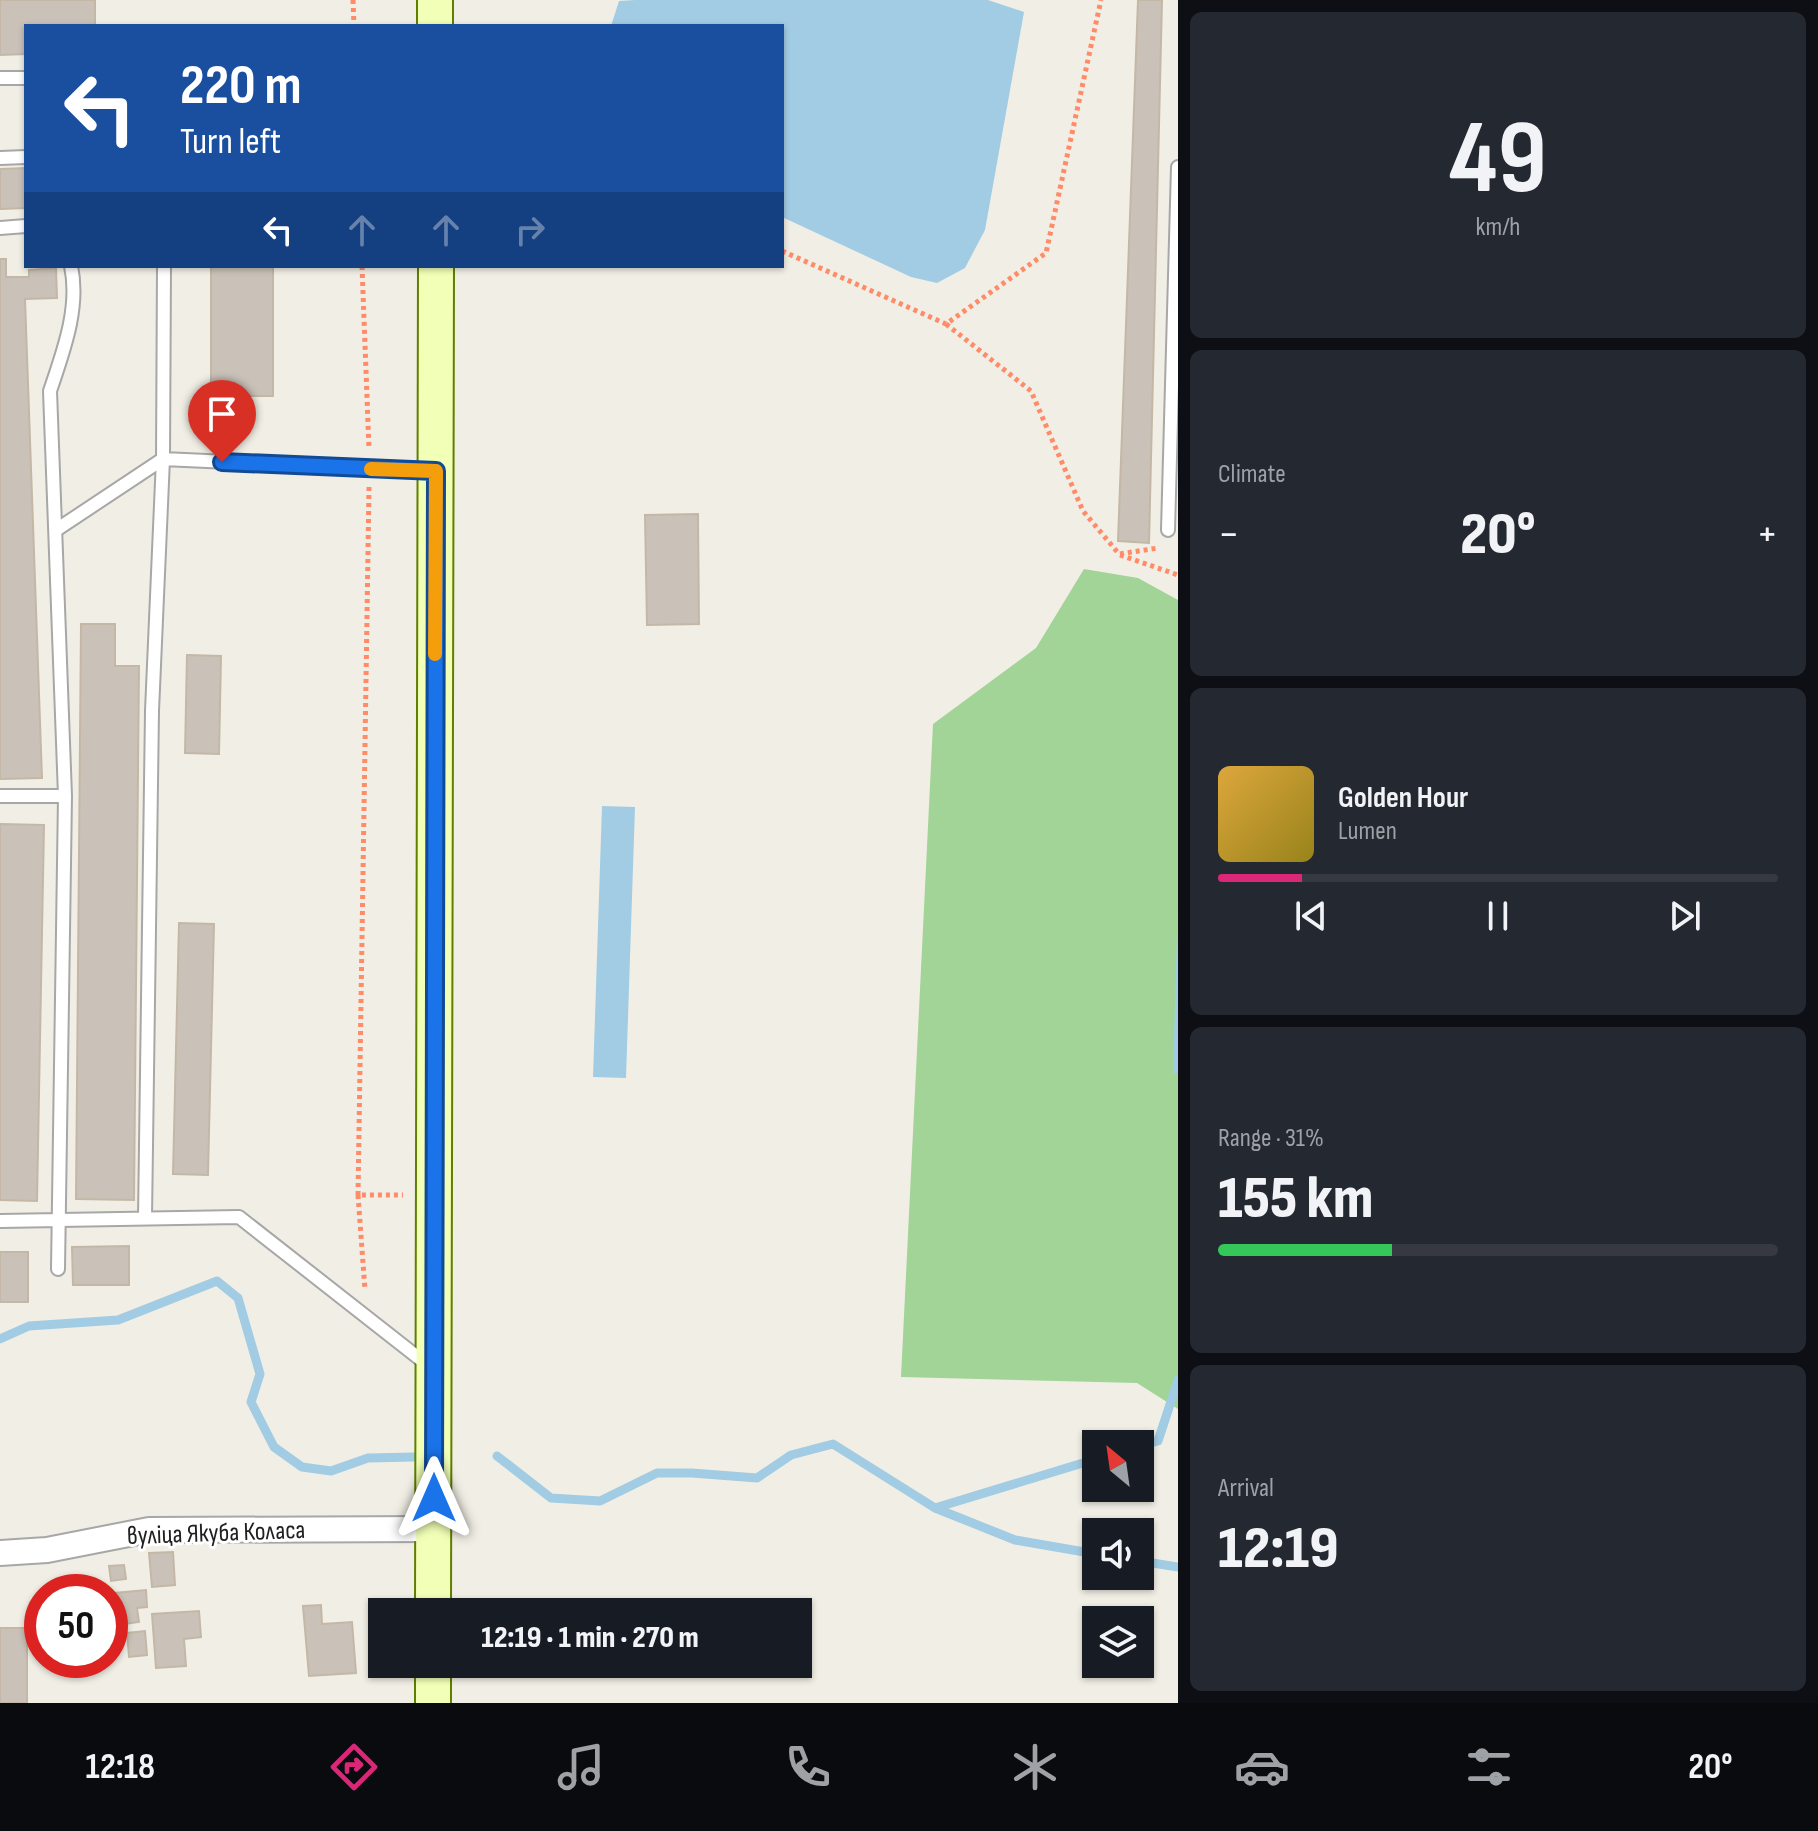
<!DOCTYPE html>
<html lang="en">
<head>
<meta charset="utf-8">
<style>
	body { margin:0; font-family:"Sofia Sans Condensed",sans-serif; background:#242831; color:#f1f3f6; height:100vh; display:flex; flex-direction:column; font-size:30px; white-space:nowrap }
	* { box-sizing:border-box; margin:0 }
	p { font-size:26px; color:#9ea1a6 }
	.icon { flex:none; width:44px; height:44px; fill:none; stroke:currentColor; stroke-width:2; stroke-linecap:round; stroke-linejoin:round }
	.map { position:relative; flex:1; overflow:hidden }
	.panel { display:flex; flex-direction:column; gap:12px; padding:12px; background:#0d0f14; width:640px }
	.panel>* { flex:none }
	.banner { position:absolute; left:24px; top:24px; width:760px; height:244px; border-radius:0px; box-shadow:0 2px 6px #0004; background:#1a4fa0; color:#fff; overflow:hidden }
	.needle { width:52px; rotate:331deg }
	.buttons { position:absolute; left:1082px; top:1430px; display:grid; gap:16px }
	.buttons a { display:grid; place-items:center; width:72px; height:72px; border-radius:0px; background:#171b24; box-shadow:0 2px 6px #0004; font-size:40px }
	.speed { position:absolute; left:24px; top:1574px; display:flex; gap:16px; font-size:40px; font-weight:700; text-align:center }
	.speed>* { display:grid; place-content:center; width:104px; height:104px; border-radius:50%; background:#171b24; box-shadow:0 2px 6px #0004; line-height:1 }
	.speed .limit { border:12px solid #d22; background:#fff; color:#111 }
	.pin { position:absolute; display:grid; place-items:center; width:68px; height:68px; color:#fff; margin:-82px -34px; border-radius:50% 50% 50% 0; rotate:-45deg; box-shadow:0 0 8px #0007 }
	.pin .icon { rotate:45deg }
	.me { position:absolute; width:88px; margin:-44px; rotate:0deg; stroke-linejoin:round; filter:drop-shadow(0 0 6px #0008) }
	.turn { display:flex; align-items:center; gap:28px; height:168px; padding:0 24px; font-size:36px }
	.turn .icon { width:104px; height:104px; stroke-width:2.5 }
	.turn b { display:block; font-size:56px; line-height:68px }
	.lanes { display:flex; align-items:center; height:76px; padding:0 24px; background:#0003; justify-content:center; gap:40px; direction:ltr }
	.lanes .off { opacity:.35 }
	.big { font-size:60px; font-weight:800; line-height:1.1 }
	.panel .card { flex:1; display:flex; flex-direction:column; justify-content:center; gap:12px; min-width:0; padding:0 28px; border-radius:12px; background:#242831 }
	.panel .dial { align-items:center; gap:0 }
	.dial b { font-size:104px; line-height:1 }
	.song { display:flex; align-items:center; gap:24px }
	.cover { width:96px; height:96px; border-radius:12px; background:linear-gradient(135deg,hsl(40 70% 55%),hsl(50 70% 35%)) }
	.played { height:8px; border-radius:4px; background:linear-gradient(90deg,#db2777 15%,#363941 15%) }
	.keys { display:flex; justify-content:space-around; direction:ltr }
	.heat { display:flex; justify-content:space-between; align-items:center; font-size:44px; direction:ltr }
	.charge { height:12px; border-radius:6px; background:linear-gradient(90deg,#34c759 31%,#363941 0) }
	.trip { position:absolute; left:368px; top:1598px; width:444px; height:80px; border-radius:0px; background:#171b24; box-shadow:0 2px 6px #0004; font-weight:800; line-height:80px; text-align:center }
	.dock { display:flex; height:128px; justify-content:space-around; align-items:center; background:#090b0e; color:#9ea1a6 }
	.dock .icon { width:56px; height:56px }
	.dock .on { color:#db2777 }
	.dock b { font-size:36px; color:#f1f3f6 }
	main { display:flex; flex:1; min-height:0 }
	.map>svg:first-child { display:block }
</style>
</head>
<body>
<main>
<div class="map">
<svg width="1178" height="1703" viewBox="0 0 1178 1703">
	<rect width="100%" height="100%" fill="#f1efe5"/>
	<path fill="#a1d496" d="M1084,569L1138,578L1178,600V1409L1137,1383L901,1377L933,724L1036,648Z"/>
	<path fill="#a2cce3" d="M635,0H988L1024,12L985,230L965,268L937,283L911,277L782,217V26H611L619,1Z
		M602,806L635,807L626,1078L593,1077Z
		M1178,898V1073H1173Z"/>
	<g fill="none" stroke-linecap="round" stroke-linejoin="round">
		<path stroke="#a2cce3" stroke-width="9" d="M0,1339L29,1326L118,1320L217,1281L238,1298L260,1374L251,1402L274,1447L302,1467L331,1471L368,1458L414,1457
			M1140,1446L1158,1441L1178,1380
			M497,1456L551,1498L600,1501L657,1473H692L757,1478L791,1455L833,1444L935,1508L1015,1540L1096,1554
			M935,1508L1096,1459
			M1140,1561L1178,1567"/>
	</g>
	<path fill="#cac2b8" stroke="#c4b7a6" stroke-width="2" d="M0,0H95V26H26V54L0,55Z
		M1138,0H1162L1149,543L1118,541Z
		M26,168V208L0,209V169Z
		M0,259H6V277H29V270L56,268L57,298L25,299L42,778L0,779Z
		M211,266H273V396H211Z
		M698,514L699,624L647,625L645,515Z
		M81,624H115V666H139L134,1200L76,1199Z
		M187,655L221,656L219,754L185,753Z
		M0,824L44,825L37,1201L0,1200Z
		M179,923L214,924L208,1175L173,1174Z
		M129,1246V1285H73L72,1247Z
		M0,1252H28V1302H0Z
		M173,1552L175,1585L152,1587L149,1553Z
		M124,1565L126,1579L111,1581L109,1566Z
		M146,1590L147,1607L137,1608L139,1622L117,1625L114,1593Z
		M321,1605L322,1624L352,1622L356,1673L309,1676L303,1606Z
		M199,1611L201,1637L184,1639L186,1666L156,1668L152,1614Z
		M0,1628H27V1703H0Z
		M145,1631L147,1655L129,1657L127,1633Z"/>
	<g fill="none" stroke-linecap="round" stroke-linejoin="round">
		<g stroke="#a7a7a7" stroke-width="16">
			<path id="service" d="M0,78H26
				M0,158L26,157
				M0,228L26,226
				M164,266L163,459L433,471
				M56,530L163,459
				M1168,530L1178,167
				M0,796H65L58,1269
				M65,796L50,391C63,352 80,308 71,266
				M145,1218L152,711L163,459
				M0,1221L239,1217L429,1366"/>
		</g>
		<g stroke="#a7a7a7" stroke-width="28">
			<path id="minor" d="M0,1553L47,1550L149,1530L433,1529"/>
		</g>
		<g stroke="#607e00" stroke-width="38">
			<path id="secondary" d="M435,0V26
				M433,1612L436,266
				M433,1703V1664"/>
		</g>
		<path stroke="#ff8b69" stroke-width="5" stroke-dasharray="4 4" stroke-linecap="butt" d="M353,0L354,26
			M782,251L946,324L1046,253L1101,0
			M362,266L369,449
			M946,324L1031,391L1083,511L1119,554L1158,548
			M369,487L358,1195H403
			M1120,555L1178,575
			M358,1195L365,1290"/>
		<use href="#service" stroke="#fff" stroke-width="12"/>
		<use href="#minor" stroke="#fff" stroke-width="24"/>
		<use href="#secondary" stroke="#f2ffb6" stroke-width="34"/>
	</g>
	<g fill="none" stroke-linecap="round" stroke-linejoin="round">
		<g stroke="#114b97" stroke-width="20">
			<path id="route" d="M222,462L436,471L434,1498"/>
		</g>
		<use href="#route" stroke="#1a73e8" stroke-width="14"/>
		<path stroke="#f59e0b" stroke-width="14" d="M371,469L436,471L435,654"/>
	</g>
	<g text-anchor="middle" stroke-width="6" stroke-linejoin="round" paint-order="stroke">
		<g font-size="26" fill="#202020" stroke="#fff">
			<text transform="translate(216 1532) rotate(-2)" y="9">вуліца Якуба Коласа</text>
		</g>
	</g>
</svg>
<div class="buttons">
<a><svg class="needle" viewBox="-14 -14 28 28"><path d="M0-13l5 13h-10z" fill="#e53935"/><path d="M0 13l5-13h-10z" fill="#9ea1a6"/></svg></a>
<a><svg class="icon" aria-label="sound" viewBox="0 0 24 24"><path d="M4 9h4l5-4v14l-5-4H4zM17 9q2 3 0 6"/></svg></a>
<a><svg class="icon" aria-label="layers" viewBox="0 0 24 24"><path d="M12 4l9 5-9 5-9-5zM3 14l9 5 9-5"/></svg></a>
</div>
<div class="speed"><div class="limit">50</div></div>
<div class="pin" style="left:222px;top:462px;background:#d93025"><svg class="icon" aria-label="arrive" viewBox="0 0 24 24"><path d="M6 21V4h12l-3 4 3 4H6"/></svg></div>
<svg class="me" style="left:434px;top:1498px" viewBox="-20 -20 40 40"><path d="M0-17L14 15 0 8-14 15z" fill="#1a73e8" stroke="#fff" stroke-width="4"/></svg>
<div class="trip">12:19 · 1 min · 270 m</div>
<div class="banner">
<div class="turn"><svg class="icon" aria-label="left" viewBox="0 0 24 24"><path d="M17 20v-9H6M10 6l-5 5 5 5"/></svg><div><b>220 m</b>Turn left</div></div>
<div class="lanes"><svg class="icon" aria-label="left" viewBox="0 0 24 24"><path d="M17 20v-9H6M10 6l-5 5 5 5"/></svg><svg class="icon off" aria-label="ahead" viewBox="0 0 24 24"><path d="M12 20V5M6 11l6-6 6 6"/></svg><svg class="icon off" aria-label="ahead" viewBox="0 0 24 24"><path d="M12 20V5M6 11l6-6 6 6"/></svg><svg class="icon off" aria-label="right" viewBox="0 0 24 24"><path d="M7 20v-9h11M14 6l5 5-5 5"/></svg></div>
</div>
</div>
<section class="panel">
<div class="card dial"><b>49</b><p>km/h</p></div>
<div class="card"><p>Climate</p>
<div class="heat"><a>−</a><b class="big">20°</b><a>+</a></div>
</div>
<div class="card">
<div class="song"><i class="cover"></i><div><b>Golden Hour</b><p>Lumen</p></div></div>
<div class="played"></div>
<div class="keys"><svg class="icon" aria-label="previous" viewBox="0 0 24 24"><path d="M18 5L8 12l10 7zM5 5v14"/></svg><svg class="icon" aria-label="pause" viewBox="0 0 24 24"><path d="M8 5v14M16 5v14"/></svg><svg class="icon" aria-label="next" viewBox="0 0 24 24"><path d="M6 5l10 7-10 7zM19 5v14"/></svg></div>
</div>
<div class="card"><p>Range · 31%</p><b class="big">155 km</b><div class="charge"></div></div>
<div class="card"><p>Arrival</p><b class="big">12:19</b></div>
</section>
</main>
<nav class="dock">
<b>12:18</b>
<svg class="icon on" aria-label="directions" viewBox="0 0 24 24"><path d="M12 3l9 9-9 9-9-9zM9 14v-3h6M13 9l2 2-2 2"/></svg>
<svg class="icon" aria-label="music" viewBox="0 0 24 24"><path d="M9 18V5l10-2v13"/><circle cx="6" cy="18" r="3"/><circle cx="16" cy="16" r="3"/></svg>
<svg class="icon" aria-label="phone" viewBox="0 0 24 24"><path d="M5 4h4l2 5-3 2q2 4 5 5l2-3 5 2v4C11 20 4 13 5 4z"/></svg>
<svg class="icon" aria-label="climate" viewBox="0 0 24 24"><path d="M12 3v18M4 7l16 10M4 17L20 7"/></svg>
<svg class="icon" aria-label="car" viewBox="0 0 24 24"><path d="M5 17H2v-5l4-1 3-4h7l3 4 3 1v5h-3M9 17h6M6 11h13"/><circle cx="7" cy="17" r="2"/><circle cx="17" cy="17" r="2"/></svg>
<svg class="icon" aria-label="filters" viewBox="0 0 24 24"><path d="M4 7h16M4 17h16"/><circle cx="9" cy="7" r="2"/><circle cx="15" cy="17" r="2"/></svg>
<b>20°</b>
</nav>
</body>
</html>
